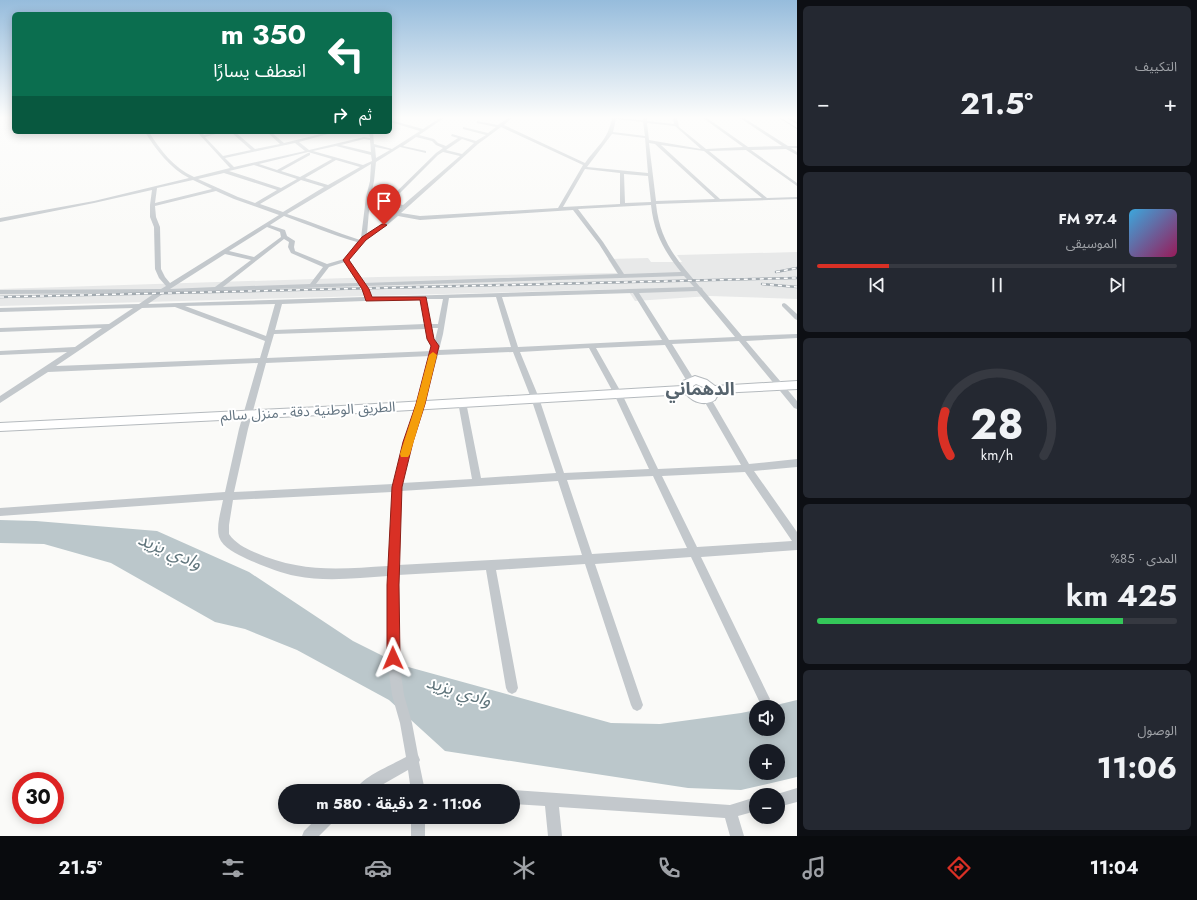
<!DOCTYPE html>
<html lang="ar">
<head>
<meta charset="utf-8">
<style>
	body { margin:0; font-family:Jost,"Noto Sans Arabic",sans-serif; background:#242831; color:#f1f3f6; direction:rtl; height:100vh; display:flex; flex-direction:column; font-size:15px; white-space:nowrap }
	* { box-sizing:border-box; margin:0 }
	p { font-size:13px; color:#9ea1a6 }
	.icon { flex:none; width:22px; height:22px; fill:none; stroke:currentColor; stroke-width:2; stroke-linecap:round; stroke-linejoin:round }
	.map { position:relative; flex:1; overflow:hidden; direction:ltr }
	.sheet { display:flex; flex-direction:column; gap:6px; padding:6px; background:#0d0f14; width:400px }
	.sheet>* { flex:none }
	.guide { position:absolute; left:12px; top:12px; width:380px; height:122px; border-radius:6px; box-shadow:0 2px 10px #0003; direction:rtl; background:#0b6e4f; color:#fff; overflow:hidden }
	.buttons { position:absolute; left:749px; top:700px; display:grid; gap:8px }
	.buttons a { display:grid; place-items:center; width:36px; height:36px; border-radius:50%; background:#171b24; box-shadow:0 2px 10px #0003; font-size:20px }
	.speed { position:absolute; left:12px; top:772px; display:flex; gap:8px; font-size:20px; font-weight:700; text-align:center }
	.speed>* { display:grid; place-content:center; width:52px; height:52px; border-radius:50%; background:#171b24; box-shadow:0 2px 10px #0003; line-height:1 }
	.speed .limit { border:6px solid #d22; background:#fff; color:#111 }
	.pin { position:absolute; display:grid; place-items:center; width:34px; height:34px; color:#fff; margin:-41px -17px; border-radius:50% 50% 50% 0; rotate:-45deg; box-shadow:0 0 4px #0007 }
	.pin .icon { rotate:45deg }
	.me { position:absolute; width:44px; margin:-22px; rotate:359deg; stroke-linejoin:round; filter:drop-shadow(0 0 3px #0008) }
	.turn { display:flex; align-items:center; gap:14px; height:84px; padding:0 20px; font-size:18px }
	.turn .icon { width:52px; height:52px; stroke-width:2.5 }
	.turn b { display:block; font-size:28px; line-height:34px }
	.then { display:flex; align-items:center; height:38px; padding:0 20px; background:#0003; gap:8px; font-size:15px }
	.big { font-size:30px; font-weight:700; line-height:1.1 }
	.sheet .widget { flex:1; display:flex; flex-direction:column; justify-content:center; gap:6px; min-width:0; padding:0 14px; border-radius:6px; background:#242831 }
	.sheet .dial { align-items:center; gap:0 }
	.dial svg { height:104px; overflow:visible; fill:none; stroke:#363941; stroke-width:7; stroke-linecap:round; text-anchor:middle }
	.dial text { fill:#f1f3f6; stroke:none }
	.song { display:flex; align-items:center; gap:12px }
	.cover { width:48px; height:48px; border-radius:6px; background:linear-gradient(135deg,hsl(200 70% 55%),hsl(330 70% 35%)) }
	.played { height:4px; border-radius:2px; background:linear-gradient(90deg,#d93025 20%,#363941 20%) }
	.keys { display:flex; justify-content:space-around; direction:ltr }
	.heat { display:flex; justify-content:space-between; align-items:center; font-size:22px; direction:ltr }
	.charge { height:6px; border-radius:3px; background:linear-gradient(90deg,#34c759 85%,#363941 0) }
	.trip { position:absolute; left:278px; top:784px; width:242px; height:40px; border-radius:20px; background:#171b24; box-shadow:0 2px 10px #0003; font-weight:700; line-height:40px; text-align:center; direction:rtl }
	.tabs { display:flex; height:64px; justify-content:space-around; align-items:center; background:#090b0e; color:#9ea1a6 }
	.tabs .icon { width:28px; height:28px }
	.tabs .selected { color:#d93025 }
	.tabs b { font-size:18px; color:#f1f3f6 }
	main { display:flex; flex:1; min-height:0 }
	.map>svg:first-child { display:block }
</style>
</head>
<body>
<main>
<section class="sheet">
<div class="widget"><p>التكييف</p>
<div class="heat"><a>−</a><b class="big">21.5°</b><a>+</a></div>
</div>
<div class="widget">
<div class="song"><i class="cover"></i><div><b>97.4 FM</b><p>الموسيقى</p></div></div>
<div class="played"></div>
<div class="keys"><svg class="icon" aria-label="previous" viewBox="0 0 24 24"><path d="M18 5L8 12l10 7zM5 5v14"/></svg><svg class="icon" aria-label="pause" viewBox="0 0 24 24"><path d="M8 5v14M16 5v14"/></svg><svg class="icon" aria-label="next" viewBox="0 0 24 24"><path d="M6 5l10 7-10 7zM19 5v14"/></svg></div>
</div>
<div class="widget dial"><svg viewBox="0 0 100 80">
<path d="M14 69A42 42 0 1 1 86 69"/>
<path d="M14 69A42 42 0 0 1 10 35" stroke="#d93025"/>
<text x="50" y="56" font-size="32" font-weight="700">28</text>
<text x="50" y="72" font-size="11">km/h</text>
</svg></div>
<div class="widget"><p>المدى · 85%</p><b class="big">425 km</b><div class="charge"></div></div>
<div class="widget"><p>الوصول</p><b class="big">11:06</b></div>
</section>
<div class="map">
<svg width="797" height="836" viewBox="0 0 797 836">
	<rect width="100%" height="100%" fill="#fafaf8"/>
	<path fill="#e8e9e9" d="M797,252V299L710,296L635,301L627,289L0,306V289L378,277L617,273L608,259L648,258L651,262H682L677,255Z"/>
	<path fill="#bbc7cb" fill-rule="evenodd" d="M0,520L36,521L157,531L249,572L353,641L401,665L611,723L660,724L741,713L756,710V729H778V707H768L797,700V777L741,790L688,788L445,751L389,700L297,650L245,629L215,622L111,563L44,544L0,543ZM756,751H778V773H756Z"/>
	<g fill="none" stroke-linecap="round" stroke-linejoin="round">
		<g stroke="#b5babe" stroke-width="2">
			<path id="major" d="M781,118H787L797,124V128Z
				M695,376L707,380L715,386L797,381V389L719,393L715,400C705,406 694,403 686,394L341,414L0,431V423L341,406L682,386L683,381ZM696,384L703,387L708,392V394L702,395L694,390L693,386Z"/>
		</g>
		<path fill="#c3c8cc" fill-rule="evenodd" d="M440,118H444L419,135L434,139L438,143L446,146L458,138L451,136L452,134L476,141L486,135L463,129V127L488,133L496,127L477,123V121L498,125L508,118H512L504,125L585,163C597,146 608,140 612,118L643,120V118H647V121L674,124L673,118H677L679,127L706,149L743,147L703,118H707L748,147L782,146L740,118H744L788,146H797V148H791L797,152V155L786,149L751,150L797,183V186L746,150L709,151L767,198L797,197V199L656,204C660,242 677,260 700,287L702,288L703,290L742,336L797,334V338L746,341L797,401V409L794,408L739,341L672,344L695,381L691,384L688,383L665,345L596,348L622,394L658,469L741,465L703,399L707,396L710,397L749,464L797,459V467L754,471L797,532V550L701,557L768,695L770,699L768,703L764,705L760,703L691,557L595,564L643,705L641,709L637,711L633,709L631,705L585,564L496,570L518,688L516,692L512,694L508,692L506,688L486,570L398,575L399,658L404,695L412,723L418,755L420,760L419,762L425,791H411L408,770L380,786L373,791H355C361,777 392,765 406,757L400,723L392,695L387,658L388,576C358,578 326,582 296,576C280,573 263,566 247,559C237,554 223,548 219,537C216,526 221,511 223,500L0,516V508L225,492L239,429L258,363L48,372L0,403V396L67,352L0,355V351L75,347L102,328L0,332V328L109,324L133,308L0,312V308L139,304L155,293L0,294V290L161,289L166,286L159,278L155,269L154,227L150,217V205L152,190L94,203L0,222V218L94,201L189,178C170,168 156,150 145,132H149C160,150 174,168 194,177L230,168L197,132H201L204,135L223,132L205,137L223,156L251,150L231,132H235L255,149L280,144L267,132H271L284,143L329,132H335L299,142L309,150L364,137L370,138L369,132H373L374,144L392,149L420,131L390,122V120L423,129ZM616,119L643,122L645,136L613,132ZM647,123L675,126L701,149L649,140ZM501,127L583,165L558,208L420,216L401,213L478,144ZM612,134L645,138L648,173L587,167ZM416,137L432,141L436,145L443,148L436,153L387,201L371,196L374,181L376,162L400,147L426,153V151L403,146ZM364,139L370,140L371,152L341,145ZM462,139L474,143L462,154L446,150ZM295,143L305,151L234,167L225,158ZM649,143L655,144L715,199L656,201ZM661,145L704,151L762,198L720,199ZM336,146L371,155L372,161L363,165L313,151ZM375,147L390,150L376,158ZM308,152L332,159L300,177L281,171L310,155V153H308L277,170L259,164ZM443,152L460,156L403,205L391,202L438,155ZM336,160L360,167L328,185L305,178ZM371,164L370,181L366,197L361,238L360,240C335,232 312,222 287,214ZM254,165L297,179L281,188L229,171ZM585,169L620,173V204L563,207ZM224,173L277,190L255,203L238,197L198,179ZM624,174L648,176L651,202L625,203ZM193,180L212,189L155,203L157,188ZM301,180L324,187L283,212L260,204ZM216,191L234,199L279,215L170,283L165,277L161,269L160,227L156,217L155,206ZM370,199L401,208L382,224L367,234ZM651,205C654,233 664,251 681,272L624,274L603,242L578,209ZM573,210L599,244L618,274L364,283L349,260L366,239L386,226L398,216L420,220ZM284,216C309,225 332,235 357,242L344,259L327,264L295,251L294,247L295,241L287,236L285,230L270,225ZM267,227L280,232L281,237L254,257L229,251ZM284,239L289,242L288,247L291,253L323,267L310,284L223,287ZM225,254L251,260L215,287L170,289ZM345,262L358,283L316,284L329,267ZM684,276L694,287L371,297L366,286ZM360,286L365,297L148,304L164,293ZM697,291L735,337L669,340L639,293ZM633,293L662,340L518,347L502,297ZM496,297L511,347L439,350L443,334L449,298ZM420,299L425,324L275,330L282,304ZM426,299H443L438,324H431ZM275,304L266,336L185,306ZM175,307L265,341L260,358L56,366L142,308ZM432,328H438L435,340L434,339ZM426,329L428,339L433,348L432,351L267,358L274,334ZM589,348L614,394L649,469L564,473L539,398L520,352ZM513,352L531,398L556,473L481,478L466,402L462,399L458,402L472,479L402,483C413,440 426,398 438,355ZM431,356C419,399 404,441 393,484L234,492L248,429L266,363ZM745,472L792,541L697,547L662,476ZM653,476L687,548L592,554L567,480ZM558,481L582,555L398,565L401,491ZM392,492L388,566C339,569 301,573 254,552C245,548 235,543 229,534V525L233,500Z
			M784,303L786,304L797,314V320L795,319L782,306V304Z
			M797,788V802L778,807V795H774Z
			M513,790L730,805L756,797V811L738,816L744,836H730L725,818L559,807L562,836H548L545,806L513,804V791H511Z
			M318,817H335L333,822L319,836H302L304,831Z
			M411,817H425V836H411Z"/>
		<use href="#major" fill="#fff" fill-rule="evenodd"/>
		<g stroke="#a2aab0" stroke-width="2.5">
			<path id="rail" d="M776,272L797,268
				M762,284L797,287
				M0,297L797,278"/>
		</g>
		<use href="#rail" stroke="#fff" stroke-width="1.5" stroke-dasharray="4" stroke-linecap="butt"/>
	</g>
	<linearGradient id="sky" x2="0" y2="1"><stop stop-color="#96bcdc"/><stop offset="0.5" stop-color="#fdfdfc"/><stop offset="1" stop-color="#fdfdfc" stop-opacity="0"/></linearGradient>
	<rect width="797" height="235" fill="url(#sky)"/>
	<path fill="#d93025" stroke="#8d1f18" d="M382,224L387,225L366,240L349,260L369,289L372,297H426L434,339L439,346L425,404L413,442L402,487L399,585L400,658L398,663L393,664L389,663L387,658V585L392,487L403,442L416,404L431,346L427,339L420,300L366,301L362,289L343,260L362,237Z"/>
	<path fill="#f59e0b" d="M433,352L437,355L425,404L410,454L408,457H401L400,454L416,404L429,355Z"/>
	<g text-anchor="middle" stroke-width="4" stroke-linejoin="round" paint-order="stroke">
		<g font-size="14" fill="#657683" stroke="#fff">
			<text transform="translate(308 411) rotate(-3)" y="5">الطريق الوطنية دقة - منزل سالم</text>
		</g>
		<g font-size="18" font-weight="bold" fill="#57646e" stroke="#fff">
			<text x="700" y="395">الدهماني</text>
		</g>
		<g font-size="18" font-style="italic" fill="#60757c" stroke="#fff">
			<text transform="translate(170 551) rotate(23)" y="6">وادي يزيد</text>
			<text transform="translate(459 691) rotate(17)" y="6">وادي يزيد</text>
		</g>
	</g>
</svg>
<div class="buttons">
<a><svg class="icon" aria-label="sound" viewBox="0 0 24 24"><path d="M4 9h4l5-4v14l-5-4H4zM17 9q2 3 0 6"/></svg></a>
<a>+</a>
<a>−</a>
</div>
<div class="speed"><div class="limit">30</div></div>
<div class="pin" style="left:384px;top:225px;background:#d93025"><svg class="icon" aria-label="arrive" viewBox="0 0 24 24"><path d="M6 21V4h12l-3 4 3 4H6"/></svg></div>
<svg class="me" style="left:393px;top:658px" viewBox="-20 -20 40 40"><path d="M0-17L14 15 0 8-14 15z" fill="#d93025" stroke="#fff" stroke-width="4"/></svg>
<div class="trip">11:06 · 2 دقيقة · 580 m</div>
<div class="guide">
<div class="turn"><svg class="icon" aria-label="left" viewBox="0 0 24 24"><path d="M17 20v-9H6M10 6l-5 5 5 5"/></svg><div><b>350 m</b>انعطف يسارًا</div></div>
<div class="then">ثم<svg class="icon" aria-label="right" viewBox="0 0 24 24"><path d="M7 20v-9h11M14 6l5 5-5 5"/></svg></div>
</div>
</div>
</main>
<nav class="tabs">
<b>11:04</b>
<svg class="icon selected" aria-label="directions" viewBox="0 0 24 24"><path d="M12 3l9 9-9 9-9-9zM9 14v-3h6M13 9l2 2-2 2"/></svg>
<svg class="icon" aria-label="music" viewBox="0 0 24 24"><path d="M9 18V5l10-2v13"/><circle cx="6" cy="18" r="3"/><circle cx="16" cy="16" r="3"/></svg>
<svg class="icon" aria-label="phone" viewBox="0 0 24 24"><path d="M5 4h4l2 5-3 2q2 4 5 5l2-3 5 2v4C11 20 4 13 5 4z"/></svg>
<svg class="icon" aria-label="climate" viewBox="0 0 24 24"><path d="M12 3v18M4 7l16 10M4 17L20 7"/></svg>
<svg class="icon" aria-label="car" viewBox="0 0 24 24"><path d="M5 17H2v-5l4-1 3-4h7l3 4 3 1v5h-3M9 17h6M6 11h13"/><circle cx="7" cy="17" r="2"/><circle cx="17" cy="17" r="2"/></svg>
<svg class="icon" aria-label="filters" viewBox="0 0 24 24"><path d="M4 7h16M4 17h16"/><circle cx="9" cy="7" r="2"/><circle cx="15" cy="17" r="2"/></svg>
<b>21.5°</b>
</nav>
</body>
</html>
